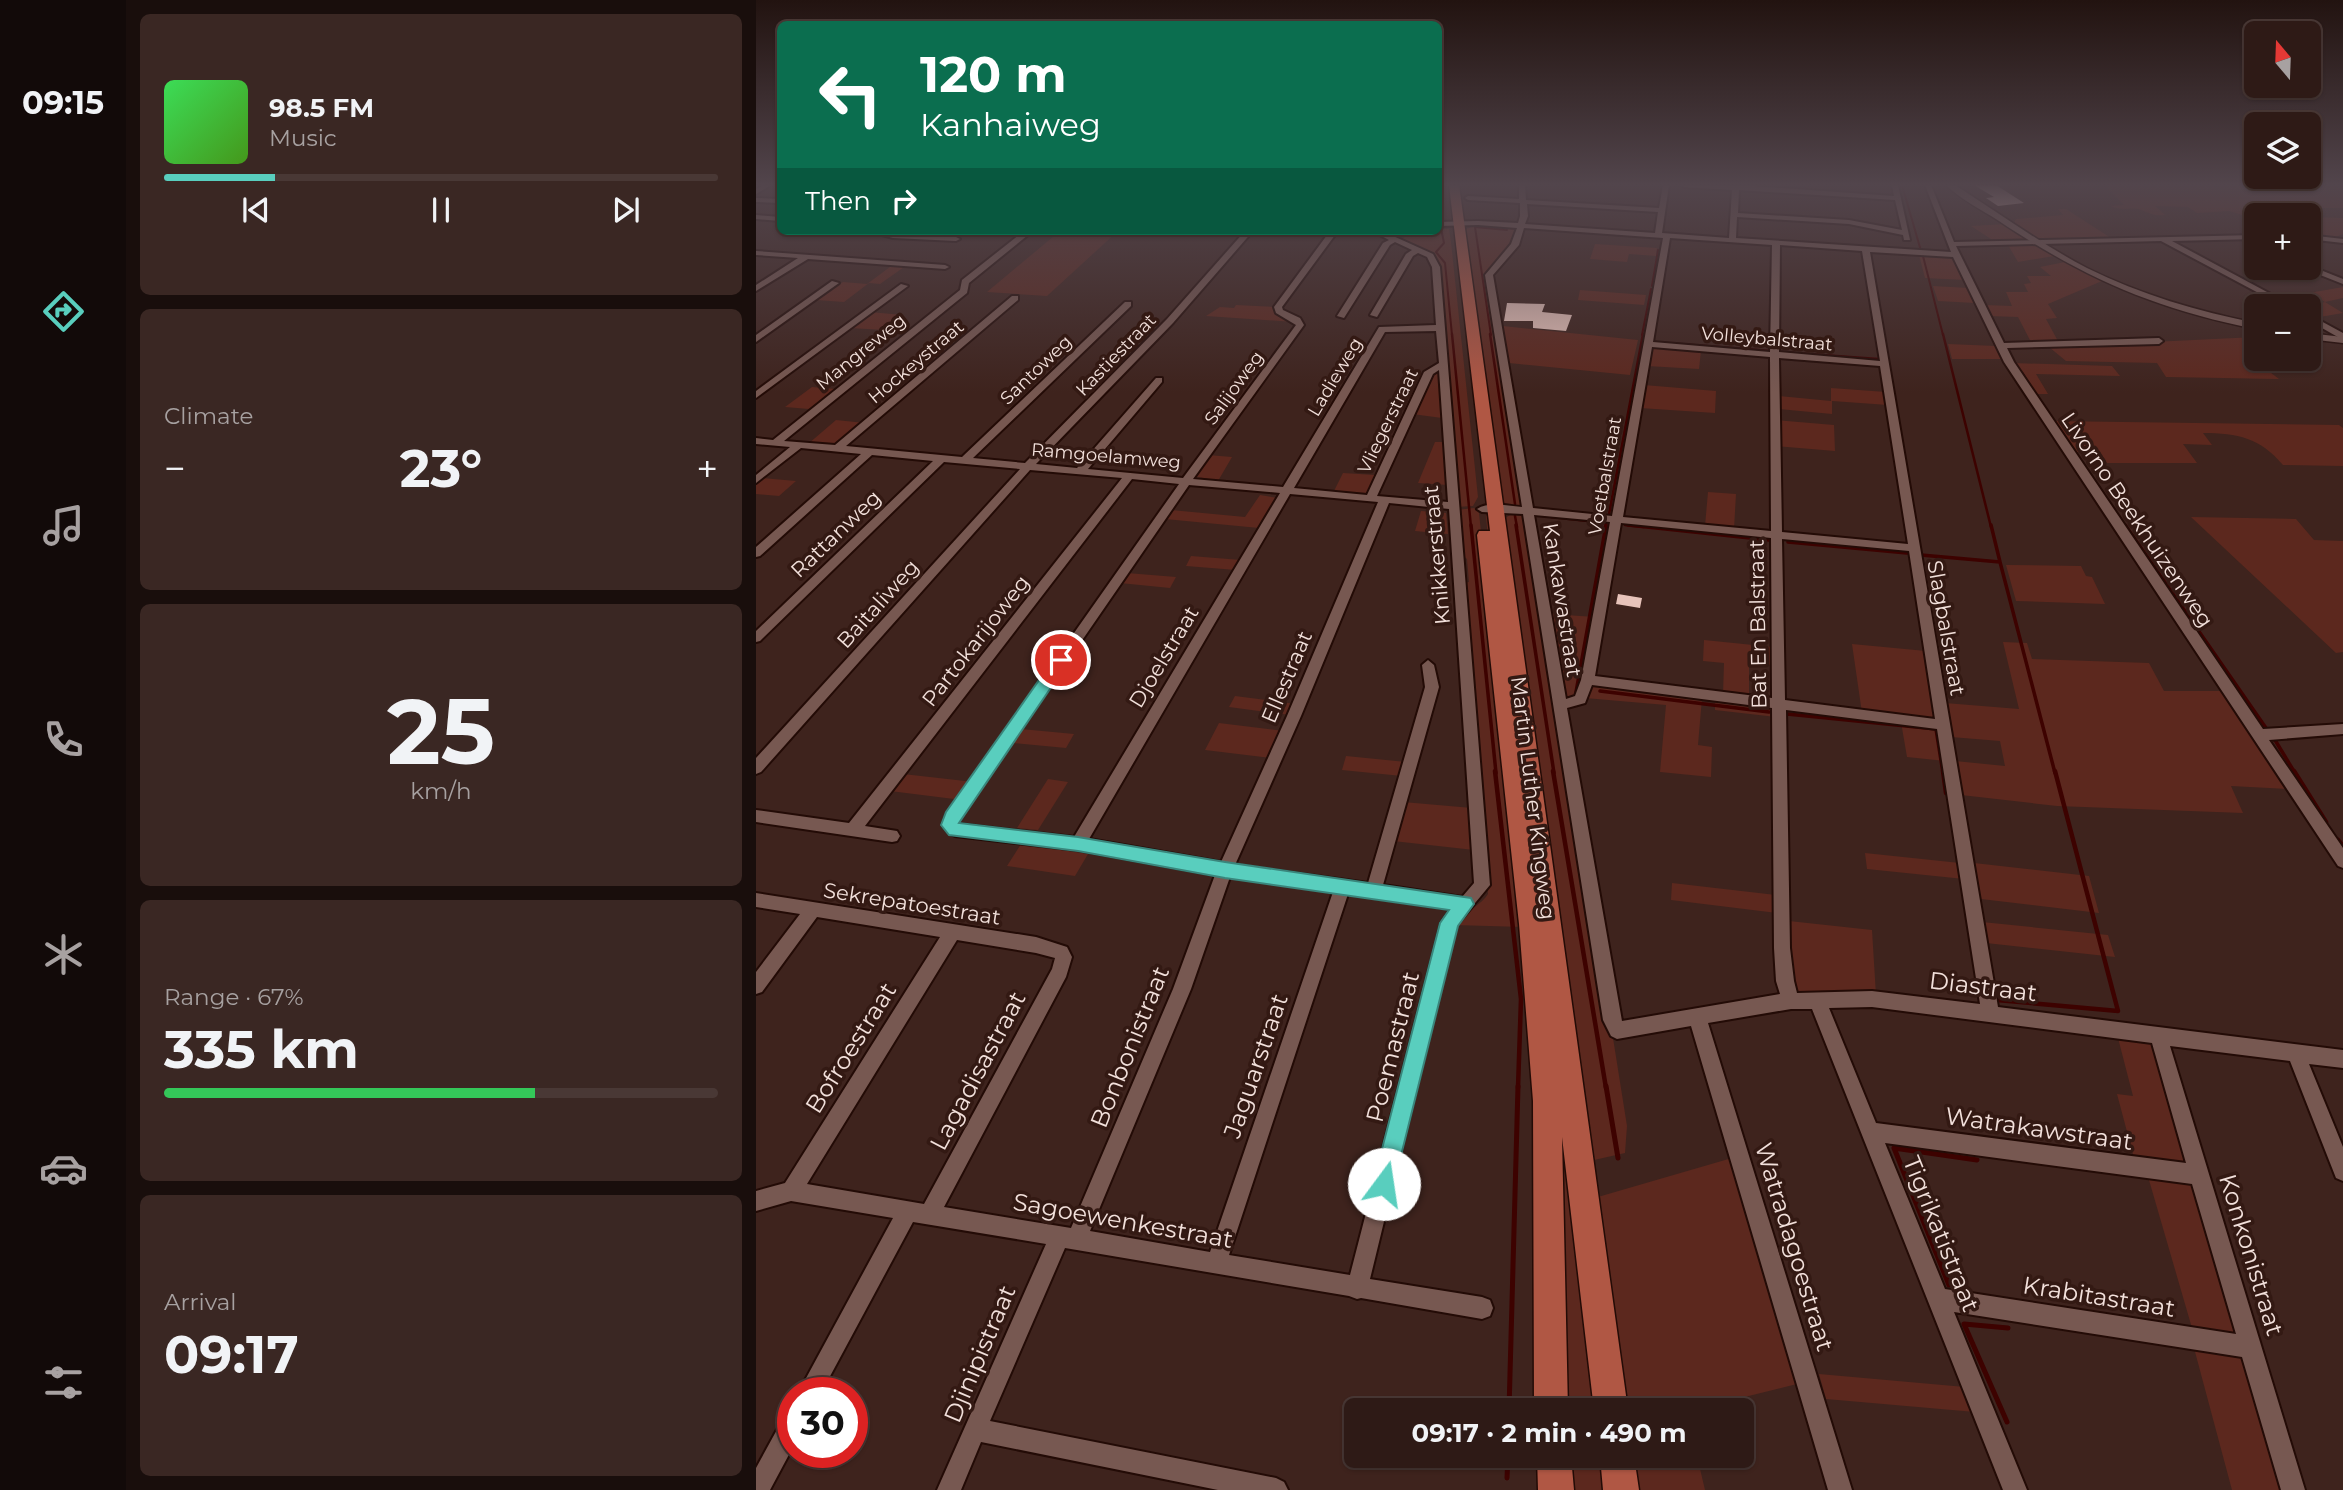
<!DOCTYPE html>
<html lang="en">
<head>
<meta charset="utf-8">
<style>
	body { margin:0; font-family:Montserrat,sans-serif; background:#3a2723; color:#f1f3f6; height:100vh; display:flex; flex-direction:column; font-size:26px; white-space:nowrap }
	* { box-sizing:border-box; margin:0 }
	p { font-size:23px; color:#a7a1a1 }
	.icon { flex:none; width:38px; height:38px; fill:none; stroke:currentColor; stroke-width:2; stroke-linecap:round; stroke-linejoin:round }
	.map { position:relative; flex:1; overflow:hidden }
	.drawer { display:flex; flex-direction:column; gap:14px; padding:14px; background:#190e0c; width:630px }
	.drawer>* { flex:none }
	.guide { position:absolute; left:21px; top:21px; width:665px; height:214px; border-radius:10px; box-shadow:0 2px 5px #0004,0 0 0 2px #493835; background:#0b6e4f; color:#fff; overflow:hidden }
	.needle { width:46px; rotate:341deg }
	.buttons { position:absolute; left:1488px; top:21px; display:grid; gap:14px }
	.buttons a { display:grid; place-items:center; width:77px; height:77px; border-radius:10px; background:#2e1a16; box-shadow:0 2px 5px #0004,0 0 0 2px #493835; font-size:35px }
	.speed { position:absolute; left:21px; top:1377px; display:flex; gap:14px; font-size:35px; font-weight:700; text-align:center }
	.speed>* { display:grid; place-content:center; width:91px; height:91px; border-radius:50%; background:#2e1a16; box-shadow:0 2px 5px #0004,0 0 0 2px #493835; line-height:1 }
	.speed .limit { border:10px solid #d22; background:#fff; color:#111 }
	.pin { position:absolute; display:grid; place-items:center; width:60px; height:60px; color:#fff; margin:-30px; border:4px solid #fff; border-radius:50%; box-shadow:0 2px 7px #0007 }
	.me { position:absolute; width:77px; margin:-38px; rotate:14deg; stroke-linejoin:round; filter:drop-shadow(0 0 5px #0008) }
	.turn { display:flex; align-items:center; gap:24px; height:147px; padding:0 28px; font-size:32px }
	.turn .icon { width:91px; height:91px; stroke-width:2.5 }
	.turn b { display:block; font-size:49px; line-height:60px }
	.then { display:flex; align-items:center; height:66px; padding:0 28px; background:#0003; gap:14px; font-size:26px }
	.big { font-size:52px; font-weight:700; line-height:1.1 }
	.drawer .tile { flex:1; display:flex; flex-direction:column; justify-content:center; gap:10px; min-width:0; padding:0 24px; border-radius:10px; background:#3a2723 }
	.drawer .dial { align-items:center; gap:0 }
	.dial b { font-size:91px; line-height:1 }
	.song { display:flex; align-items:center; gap:21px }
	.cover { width:84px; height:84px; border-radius:10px; background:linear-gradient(135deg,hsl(130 70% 55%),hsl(100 70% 35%)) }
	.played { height:7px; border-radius:4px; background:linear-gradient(90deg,#59cebe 20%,#493835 20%) }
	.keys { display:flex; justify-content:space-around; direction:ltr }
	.heat { display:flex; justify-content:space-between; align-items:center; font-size:38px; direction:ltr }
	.charge { height:10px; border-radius:5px; background:linear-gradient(90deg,#34c759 67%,#493835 0) }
	.trip { position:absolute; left:588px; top:1398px; width:410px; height:70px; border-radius:10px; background:#2e1a16; box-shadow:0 2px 5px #0004,0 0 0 2px #493835; font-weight:700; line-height:70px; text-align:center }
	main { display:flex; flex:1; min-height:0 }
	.menu { display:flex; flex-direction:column; width:126px; justify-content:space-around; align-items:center; background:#120a09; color:#a7a1a1 }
	.menu .icon { width:49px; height:49px }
	.menu .current { color:#59cebe }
	.menu b { font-size:32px; color:#f1f3f6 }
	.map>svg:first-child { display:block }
</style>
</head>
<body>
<main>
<nav class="menu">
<b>09:15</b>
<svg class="icon current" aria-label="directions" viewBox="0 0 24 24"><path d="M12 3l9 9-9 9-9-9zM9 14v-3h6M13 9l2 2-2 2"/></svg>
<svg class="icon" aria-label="music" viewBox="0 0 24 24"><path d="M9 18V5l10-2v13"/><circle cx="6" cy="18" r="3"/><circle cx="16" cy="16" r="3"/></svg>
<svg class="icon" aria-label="phone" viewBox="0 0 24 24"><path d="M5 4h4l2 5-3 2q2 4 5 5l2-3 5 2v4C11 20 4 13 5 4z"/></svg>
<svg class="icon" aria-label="climate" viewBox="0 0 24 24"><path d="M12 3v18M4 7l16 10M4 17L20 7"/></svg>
<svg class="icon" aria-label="car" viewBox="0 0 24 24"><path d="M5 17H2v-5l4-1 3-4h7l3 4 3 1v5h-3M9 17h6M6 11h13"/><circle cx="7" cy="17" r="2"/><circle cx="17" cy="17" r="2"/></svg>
<svg class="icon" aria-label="filters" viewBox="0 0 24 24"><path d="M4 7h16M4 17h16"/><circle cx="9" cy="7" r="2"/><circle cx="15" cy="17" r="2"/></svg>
</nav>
<section class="drawer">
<div class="tile">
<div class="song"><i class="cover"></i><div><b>98.5 FM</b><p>Music</p></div></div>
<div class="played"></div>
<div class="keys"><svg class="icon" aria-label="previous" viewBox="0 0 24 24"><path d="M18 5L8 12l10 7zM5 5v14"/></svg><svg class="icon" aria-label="pause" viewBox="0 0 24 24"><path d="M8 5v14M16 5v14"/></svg><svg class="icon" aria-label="next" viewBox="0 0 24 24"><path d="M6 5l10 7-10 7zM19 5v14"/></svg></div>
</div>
<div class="tile"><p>Climate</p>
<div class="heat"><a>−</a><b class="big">23°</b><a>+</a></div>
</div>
<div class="tile dial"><b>25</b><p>km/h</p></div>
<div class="tile"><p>Range · 67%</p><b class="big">335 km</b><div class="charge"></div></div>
<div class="tile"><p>Arrival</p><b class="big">09:17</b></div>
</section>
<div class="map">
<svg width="1587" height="1490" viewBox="0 0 1587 1490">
	<rect width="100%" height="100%" fill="#3e231d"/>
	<path fill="#5c281e" d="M1339,185H1454L1460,189H1468L1464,185H1581L1587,189V208H1544L1555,217L1587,218V234L1577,238L1552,236V215H1500V219L1473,211L1441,213L1432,207L1399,206L1409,215C1397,216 1396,214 1385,210C1375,206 1366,212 1355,206L1368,205L1349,186Z
		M1302,209H1310L1355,238L1283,239L1258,223L1260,219L1307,215Z
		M723,224L760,230L757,243L735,268L767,506L747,505L708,230Z
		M1250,224L1270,239L1238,241L1215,226Z
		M683,229H693L695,242L722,497L717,506L700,507L683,264L679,259L645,240L657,231Z
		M304,231H362L291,296L231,292Z
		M1272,242L1298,256L1262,262L1252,245Z
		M839,244L901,248L900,256L873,254L871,262L834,259Z
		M1163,255L1197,257L1209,280L1169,278Z
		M1309,262L1346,281L1292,304L1301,318L1290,319L1303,343L1276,344L1262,317L1233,316L1228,305L1256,306L1250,292H1272L1268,284L1275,283L1271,276H1295L1284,267Z
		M138,264L151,265L124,284L113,283L88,302L60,300L87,282L111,284Z
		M1177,286L1213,288L1219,303L1182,301Z
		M1587,287V298L1569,302L1587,313L1558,318L1552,315L1551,306L1569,302L1553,293Z
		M824,290L890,295L888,305L822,300Z
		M480,305L520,307L538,322L450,316L464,307L478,308Z
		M114,312L147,315L128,330L94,328Z
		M747,326L882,340L874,375L753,363Z
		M1500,337V359H1551L1506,366L1523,379L1410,377L1401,363L1310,361L1293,347Z
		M1192,344L1240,346L1248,359H1196Z
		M895,347L945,351L943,369L891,366Z
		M1256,363L1356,366L1364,376L1280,374L1292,394H1281Z
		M682,369L686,418L656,414L675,372Z
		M888,385L960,391L959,413L884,408Z
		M56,387L79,389L53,409L29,407Z
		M1075,388L1130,392L1132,405L1076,401V414L1023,409V396L1075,401Z
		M80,420L109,423L81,446L52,444Z
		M1020,420L1078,425L1079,451L1020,446Z
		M1295,421L1583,425L1587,428V466L1527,465C1504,438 1482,433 1447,433L1456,445L1427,444L1441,463H1351L1344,452H1315Z
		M679,442H688L692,485L662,483Z
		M452,455L476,457L462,481L437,476Z
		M587,473L619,475L611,494L578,491Z
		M5,478L40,481L23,496L0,494V482Z
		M952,492L980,494L978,529L949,526Z
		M504,495L522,498L503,528L409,519L415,510L489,517Z
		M718,508L723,513L767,927L698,925C708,913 726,904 732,894L708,583L713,582L711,559L706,555L701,510Z
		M665,511L690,513L692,534L659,531Z
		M734,513L808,1076L846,1410H806L730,516Z
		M758,513L770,516L848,1008L851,1029L857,1038L871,1126L869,1153L838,1160L832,1153L749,518Z
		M1435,517L1540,519L1558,540L1587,541V652L1580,653Z
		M435,556L485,560L480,570L430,566Z
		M1250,565L1325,566L1330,576L1336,577L1349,604L1260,601Z
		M371,573L420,577L414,588L364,583Z
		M795,614L839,617L823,696L813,700L807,697Z
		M948,640L1017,647L1018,665L993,663V699L967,695L968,663L947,661Z
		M1247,642L1271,643L1276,659L1393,663L1408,691H1468L1532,789L1475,786L1487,813L1301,806L1205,795L1199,761L1249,766L1244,741L1195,737L1189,703L1263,709Z
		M1096,644L1170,651L1182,714L1179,719L1106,713Z
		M843,685L946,698L942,745L956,747L955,777L904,772L910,705L829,698L833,687Z
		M479,696L540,704L534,715L473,707Z
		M959,699L1016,706L1020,717L959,710Z
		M1145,722L1182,727L1189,761L1151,757Z
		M463,723L528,731L515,758L449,750Z
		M265,729L318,734L310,748L256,743Z
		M590,756L650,762L646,776L586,770Z
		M147,774L218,782L206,800L134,791Z
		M292,779L312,782L282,830L261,828Z
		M647,802L716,808L718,850L637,841Z
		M265,844L332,854L319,876L251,866Z
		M1109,853L1204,863L1208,879L1111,869Z
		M1218,863L1333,876L1343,913L1225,899Z
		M916,883L1020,895L1021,913L915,900Z
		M1033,921L1116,930L1120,995L1042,993L1034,979Z
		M1226,922L1352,935L1359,957L1230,943Z
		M1362,1038L1393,1042L1398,1047L1430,1164L1378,1158L1361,1094L1377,1096Z
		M976,1158L1041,1384L936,1410H865L851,1284L835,1199Z
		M1395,1177L1433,1182L1439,1187L1480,1332L1474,1334L1436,1328L1393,1180Z
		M1438,1348L1485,1356L1491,1362L1529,1490H1476Z
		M1063,1374L1209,1387L1219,1412L1070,1399Z
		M809,1456H851L855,1490H813Z
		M872,1456H941L949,1490H878Z"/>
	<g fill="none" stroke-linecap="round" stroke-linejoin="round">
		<path stroke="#3d0200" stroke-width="2" d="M1146,185L1165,251
			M685,228L688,243L680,252L689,263L696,335
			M1167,256L1187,335
			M896,286L902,250
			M735,335L719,227L751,230
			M886,335L895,289"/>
		<path stroke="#3d0200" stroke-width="2.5" d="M696,334L715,527
			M734,334L759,504
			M1187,334L1235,527
			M898,342L1015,351
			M1024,352L1122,359
			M1266,373L1276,389
			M1353,503L1370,527
			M853,514L887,334
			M759,516L761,527
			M795,517L850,523L849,527
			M869,525L888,527"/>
		<path stroke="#3d0200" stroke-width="3.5" d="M715,525L740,773
			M760,525L798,773
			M872,525L1013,540
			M1369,525L1510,728
			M1032,542L1151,553
			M1165,555L1244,562L1235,525
			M1244,562L1299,773
			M844,691L1013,712
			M820,692L850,525
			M1031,714L1180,729L1187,773
			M1519,740L1539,773"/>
		<path stroke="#3d0200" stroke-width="4.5" d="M739,771L765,999L762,1088
			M797,771L850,1088
			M1187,771L1190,793
			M1538,771L1570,822
			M1582,840L1587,846
			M1241,1000L1362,1011L1299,771"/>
		<path stroke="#3d0200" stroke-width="5" d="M850,1086L862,1158
			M1193,1285L1138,1148L1221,1160
			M753,1410L762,1086
			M1251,1422L1208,1324L1252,1328
			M751,1478L752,1456"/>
	</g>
	<path fill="#e7c3ba" d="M1218,185H1240L1268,203L1242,206L1230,198L1238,197Z
		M751,303L789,304L786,312L816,315L810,331L777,328V321H748Z
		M862,594L886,598L884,608L860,604Z"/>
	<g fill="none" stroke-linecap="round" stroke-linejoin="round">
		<g stroke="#230b06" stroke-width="4">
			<path id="minor" d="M8,185H15L0,194V189Z
				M763,185H769L770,200L903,208L907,185H913L906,233L973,238L976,190L928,187L925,185H983L1138,196L1136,185H1142L1154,240H1148L1147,235L1093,224L981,217L980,238L1195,252L1169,185H1175L1198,242L1500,235V239L1416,241L1537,306H1527L1405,241L1200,246L1248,343L1403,338L1407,341L1403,344L1251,348L1258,362L1507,729L1587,724V734L1513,740L1587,848V868L1582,866L1248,362L1197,257L1114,252L1242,1007L1587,1050V1068L1553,1064L1587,1147V1181L1580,1178L1534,1061L1414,1046L1549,1490H1525L1486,1357L1198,1312L1271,1490H1247L1056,1009H1035L952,1023L1096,1490H1072L935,1026L861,1039L855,1036L847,1020L767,514L726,512L721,509C733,501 751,506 766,507L729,275L755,244L761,228L722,225L682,226V222L722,221L762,223L764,216V203L712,200L709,198L712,196L763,199ZM983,190L1139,200L1146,230L1093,220L982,213ZM771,204L902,212L899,233L769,224L772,216ZM768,228L907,238L856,516L777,508L737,275L763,245ZM914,238L1016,245L1014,352L897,342ZM1024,245L1106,251L1124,361L1023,352ZM896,347L1014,357L1015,531L867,517ZM1023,358L1124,366L1152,544L1026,532ZM778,515L854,522L825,680L819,696L810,699ZM865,523L1015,538L1016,698L839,676ZM1026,539L1153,551L1179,719L1029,700ZM836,685L1016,708L1018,948L1020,981L1024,994L866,1021L811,708L829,703ZM1030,710L1181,729L1224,1004L1116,991L1041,993L1038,981L1034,948ZM1116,1007L1396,1043L1430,1163L1120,1123L1073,1008ZM1129,1143L1436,1184L1480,1334L1189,1289Z
				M0,198L24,199V203L0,202Z
				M0,215L24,217V221L0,219Z
				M127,231H136L135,233L138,234L200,237L204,239L200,241L137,238L126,235Z
				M268,231H277L213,283L211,293L28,441L79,445L256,296H262V300L90,446L206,457L369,302H375V306L217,458L269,463L411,319L489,231H497L417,323L280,464L321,468L400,378H406V382L332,469L427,478L540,325L520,313L518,307L574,231H582L526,307L527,310L544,318L548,325L437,479L527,487L623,327L680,325L676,267L671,257L662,253L657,256L621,317L614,315L650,254L656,250L639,242L634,245L588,318L581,316L627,243L633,240L616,231H626L677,254L684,267L734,885L700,926L614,1279L726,1297L734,1300L737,1308L734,1316L726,1319L605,1298L601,1299L593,1296L309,1248L234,1421L520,1478L528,1482L532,1490H462L225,1442L205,1490H181L290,1244L157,1222L65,1393H42L137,1218L35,1201L0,1211V1191L29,1183L184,937L61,917L6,992L0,994V972L44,914L0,907V893L280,937L311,947L316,957L310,977L188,1207L315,1228L417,989L459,875L322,850L199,836L194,834L186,825L191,813L423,484L376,479L109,826L141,831L144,836L141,841L136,842L0,822V810L93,823L366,478L274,470L5,772L0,774V758L264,469L188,462L4,641L0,642V631L177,461L116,455L4,556L0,557V547L105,454L45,448L0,483V475L34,447L0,444V438L17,440L204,290L206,280ZM680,331L683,363L668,372L611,495L538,488L629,332ZM683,370L692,502L621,496L677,374ZM433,485L524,493L318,837L203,824V819ZM534,494L622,502L531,716L465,862L333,839ZM633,503L693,509L718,883L706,897L627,885L683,687L678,665L672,660L666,665L669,687L612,883L479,865L545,716ZM474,877L577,892L454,1252L334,1231L435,989ZM592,894L695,909L685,923L594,1275L473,1255ZM201,940L280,953L299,958L296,969L168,1204L51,1184Z
				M1552,235L1587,239V243L1552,239Z
				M0,251L189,265L193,267L189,269L52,259L0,291V285L42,258L0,255Z
				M1552,265L1587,279V284L1549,269L1552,268Z
				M76,281L83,283L0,342V335Z
				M145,284L152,286L0,398V391Z
				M1552,314L1587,333V340L1552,320Z
				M37,1412V1447L14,1490H0V1468L29,1415Z"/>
		</g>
		<g stroke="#230b06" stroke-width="3">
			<path id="tertiary" d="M1190,185H1199C1243,213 1285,244 1331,268C1385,295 1442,311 1500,323V329C1399,309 1328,278 1243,221C1226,210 1204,199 1190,185Z
				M1552,333L1587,337V343L1552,339Z"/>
		</g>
		<g stroke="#230b06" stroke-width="3">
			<path id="primary" d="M693,185H703L872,1410H838L806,1137L812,1410H778L777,1101L763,924L721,535L723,531H734Z
				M781,1456H815L818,1490H782Z
				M844,1456H878L883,1490H847Z"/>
		</g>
		<use href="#minor" fill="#775851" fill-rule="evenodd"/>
		<use href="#tertiary" fill="#775851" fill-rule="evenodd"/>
		<use href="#primary" fill="#b05744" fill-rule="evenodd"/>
	</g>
	<linearGradient id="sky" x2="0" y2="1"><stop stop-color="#221310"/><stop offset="0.47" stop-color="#52454c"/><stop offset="1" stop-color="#52454c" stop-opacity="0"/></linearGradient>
	<rect width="1587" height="393" fill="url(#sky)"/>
	<path fill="#59cebe" stroke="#3a867c" stroke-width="2" d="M305,655L313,660L311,664L203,823L322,837L469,862L715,898L718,904L702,926L636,1192L628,1195L620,1192L617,1184L684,923L693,910L469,878L322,851L193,835L185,825L190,812L300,656Z"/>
	<g text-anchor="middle" stroke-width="7" stroke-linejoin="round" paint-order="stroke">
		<g font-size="18" fill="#f2e0db" stroke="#331913">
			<text transform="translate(1011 339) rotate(5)" y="6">Volleybalstraat</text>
			<text transform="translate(105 352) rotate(-39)" y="6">Mangreweg</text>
			<text transform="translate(360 355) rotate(-46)" y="6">Kastiestraat</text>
			<text transform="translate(160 362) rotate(-40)" y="6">Hockeystraat</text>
			<text transform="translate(280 370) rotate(-44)" y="6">Santoweg</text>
			<text transform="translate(579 377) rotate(-59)" y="6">Ladieweg</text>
			<text transform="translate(478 388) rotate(-54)" y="6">Salijoweg</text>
			<text transform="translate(632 421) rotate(-64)" y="6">Vliegerstraat</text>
			<text transform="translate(350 456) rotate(5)" y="6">Ramgoelamweg</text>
			<text transform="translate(849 476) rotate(-80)" y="6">Voetbalstraat</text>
		</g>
		<g font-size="21" fill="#f2e0db" stroke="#331913">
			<text transform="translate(1381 520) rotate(56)" y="7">Livorno Beekhuizenweg</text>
			<text transform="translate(80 534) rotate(-44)" y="7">Rattanweg</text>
			<text transform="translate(681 555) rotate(-95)" y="7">Knikkerstraat</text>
			<text transform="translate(806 600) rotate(81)" y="7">Kankawastraat</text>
			<text transform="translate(122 604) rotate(-48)" y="7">Baitaliweg</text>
			<text transform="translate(1002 624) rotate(-91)" y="7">Bat En Balstraat</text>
			<text transform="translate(1190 628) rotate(80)" y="7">Slagbalstraat</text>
			<text transform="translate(220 641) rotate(-52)" y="7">Partokarijoweg</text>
			<text transform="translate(408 657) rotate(-59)" y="7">Djoelstraat</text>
			<text transform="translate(531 677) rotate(-67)" y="7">Ellestraat</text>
			<text transform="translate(777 798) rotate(83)" y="7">Martin Luther Kingweg</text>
			<text transform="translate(156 904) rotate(9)" y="7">Sekrepatoestraat</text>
		</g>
		<g font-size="24" fill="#f2e0db" stroke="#331913">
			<text transform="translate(1227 987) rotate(7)" y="8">Diastraat</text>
			<text transform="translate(374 1047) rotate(-68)" y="8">Bonbonistraat</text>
			<text transform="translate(637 1047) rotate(-76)" y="8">Poemastraat</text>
			<text transform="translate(95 1048) rotate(-58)" y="8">Bofroestraat</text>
			<text transform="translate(500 1066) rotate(-71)" y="8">Jaguarstraat</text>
			<text transform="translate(222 1071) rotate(-62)" y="8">Lagadisastraat</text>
			<text transform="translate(1283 1129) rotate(8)" y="8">Watrakawstraat</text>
			<text transform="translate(367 1221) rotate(10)" y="8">Sagoewenkestraat</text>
			<text transform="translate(1185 1234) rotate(68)" y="8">Tigrikatistraat</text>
			<text transform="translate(1038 1247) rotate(73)" y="8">Watradagoestraat</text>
			<text transform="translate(1495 1255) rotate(73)" y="8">Konkonistraat</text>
			<text transform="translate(1343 1297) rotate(9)" y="8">Krabitastraat</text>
			<text transform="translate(224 1354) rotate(-67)" y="8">Djinipistraat</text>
		</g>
	</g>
</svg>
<div class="buttons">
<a><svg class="needle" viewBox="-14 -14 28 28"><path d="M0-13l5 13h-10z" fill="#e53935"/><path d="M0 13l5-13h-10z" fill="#a7a1a1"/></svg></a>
<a><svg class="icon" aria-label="layers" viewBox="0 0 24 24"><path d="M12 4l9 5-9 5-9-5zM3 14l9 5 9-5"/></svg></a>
<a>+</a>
<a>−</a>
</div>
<div class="speed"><div class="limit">30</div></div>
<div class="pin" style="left:305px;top:660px;background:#d93025"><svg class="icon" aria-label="arrive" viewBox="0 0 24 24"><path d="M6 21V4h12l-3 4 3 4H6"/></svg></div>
<svg class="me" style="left:628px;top:1184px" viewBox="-20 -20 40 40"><circle r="19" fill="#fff"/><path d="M0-13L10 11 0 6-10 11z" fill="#59cebe"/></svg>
<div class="trip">09:17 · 2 min · 490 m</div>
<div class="guide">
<div class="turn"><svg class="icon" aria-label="left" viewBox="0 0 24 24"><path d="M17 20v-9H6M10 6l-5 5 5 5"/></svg><div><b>120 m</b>Kanhaiweg</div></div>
<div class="then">Then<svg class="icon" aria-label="right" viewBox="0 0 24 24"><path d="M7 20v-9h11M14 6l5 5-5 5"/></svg></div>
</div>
</div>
</main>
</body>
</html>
